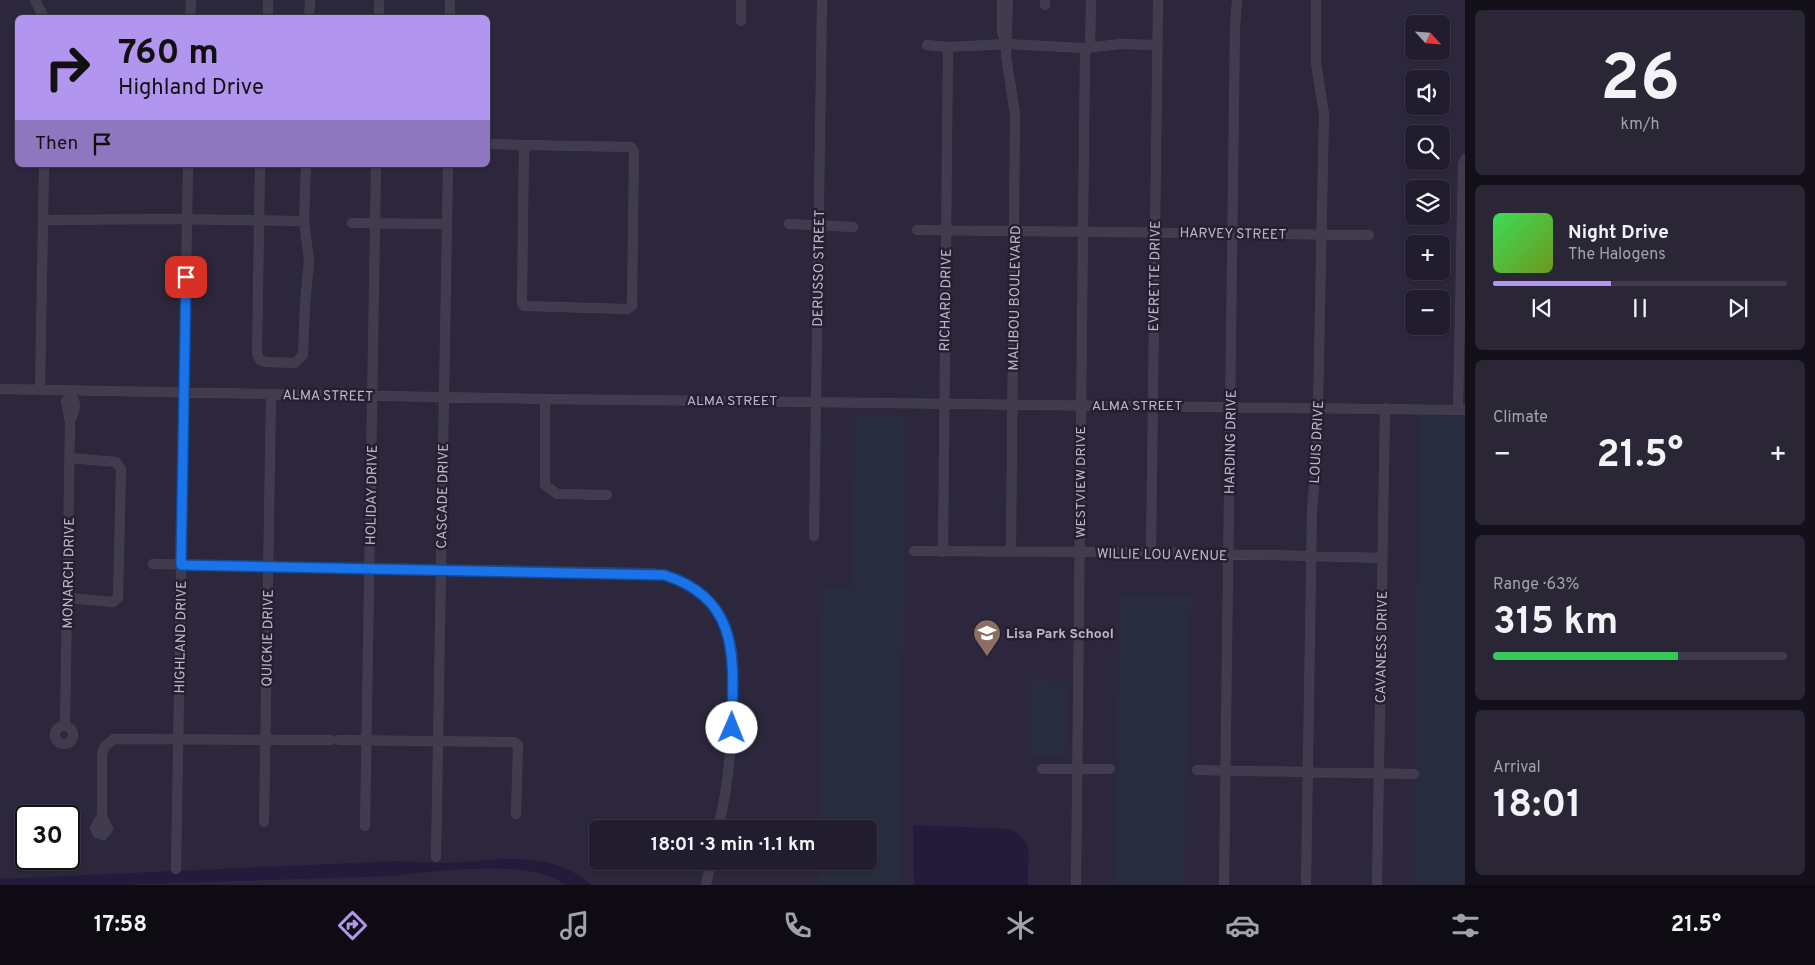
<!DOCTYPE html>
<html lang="en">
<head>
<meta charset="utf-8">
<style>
	body { margin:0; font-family:Overpass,sans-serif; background:#2a2636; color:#f1f3f6; height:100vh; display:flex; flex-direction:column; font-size:19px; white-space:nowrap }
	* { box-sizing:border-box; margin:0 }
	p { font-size:16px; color:#a2a2aa }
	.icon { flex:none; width:28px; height:28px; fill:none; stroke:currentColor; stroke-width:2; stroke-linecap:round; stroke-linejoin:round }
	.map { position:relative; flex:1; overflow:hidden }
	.details { display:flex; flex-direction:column; gap:10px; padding:10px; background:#131019; width:350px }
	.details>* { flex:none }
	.banner { position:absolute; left:15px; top:15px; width:475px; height:152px; border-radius:8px; box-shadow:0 1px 4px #0004,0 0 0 1px #3f3b4a; background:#b295ee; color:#111; overflow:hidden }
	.needle { width:32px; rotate:116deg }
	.controls { position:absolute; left:1405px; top:15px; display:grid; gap:10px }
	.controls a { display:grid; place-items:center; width:45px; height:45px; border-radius:8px; background:#221d2e; box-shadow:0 1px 4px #0004,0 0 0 1px #3f3b4a; font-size:25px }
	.speed { position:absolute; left:15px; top:805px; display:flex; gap:10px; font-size:25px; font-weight:700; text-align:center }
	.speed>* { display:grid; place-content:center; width:65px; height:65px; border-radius:50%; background:#221d2e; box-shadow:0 1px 4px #0004,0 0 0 1px #3f3b4a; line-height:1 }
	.speed .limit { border:2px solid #111; border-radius:8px; background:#fff; color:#111 }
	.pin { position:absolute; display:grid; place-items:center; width:42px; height:42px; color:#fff; margin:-21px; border-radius:10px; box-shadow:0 2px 8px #0006 }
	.me { position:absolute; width:55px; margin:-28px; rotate:1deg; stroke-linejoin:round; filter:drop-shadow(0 0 4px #0008) }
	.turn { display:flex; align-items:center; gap:18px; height:105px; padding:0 20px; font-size:22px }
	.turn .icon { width:65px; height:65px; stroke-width:2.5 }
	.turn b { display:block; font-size:35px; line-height:42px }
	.then { display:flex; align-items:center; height:48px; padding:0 20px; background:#0003; gap:10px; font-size:19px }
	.big { font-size:38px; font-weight:700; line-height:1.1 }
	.details .card { flex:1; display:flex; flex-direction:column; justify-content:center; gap:8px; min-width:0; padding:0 18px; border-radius:8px; background:#2a2636 }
	.details .dial { align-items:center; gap:0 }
	.dial b { font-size:65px; line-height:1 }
	.song { display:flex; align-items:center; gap:15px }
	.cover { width:60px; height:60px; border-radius:8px; background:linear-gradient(135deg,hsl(130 70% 55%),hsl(80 70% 35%)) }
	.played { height:5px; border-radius:2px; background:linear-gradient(90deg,#b295ee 40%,#3f3b4a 40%) }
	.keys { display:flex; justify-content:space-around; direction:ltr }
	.heat { display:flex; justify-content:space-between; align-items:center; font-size:28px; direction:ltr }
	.charge { height:8px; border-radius:4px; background:linear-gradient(90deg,#34c759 63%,#3f3b4a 0) }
	.trip { position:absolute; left:589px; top:820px; width:288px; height:50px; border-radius:8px; background:#221d2e; box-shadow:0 1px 4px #0004,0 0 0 1px #3f3b4a; font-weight:700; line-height:50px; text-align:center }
	.menu { display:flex; height:80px; justify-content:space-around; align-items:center; background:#0e0c12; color:#a2a2aa }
	.menu .icon { width:35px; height:35px }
	.menu .active { color:#b295ee }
	.menu b { font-size:22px; color:#f1f3f6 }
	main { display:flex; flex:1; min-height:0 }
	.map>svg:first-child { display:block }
</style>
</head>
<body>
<main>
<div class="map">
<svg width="1465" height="885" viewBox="0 0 1465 885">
	<rect width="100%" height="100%" fill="#2d273d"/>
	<path fill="#292c3e" d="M1419,414L1465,416V885H1415Z
		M855,415L905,416L900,885H820V861H868V829H821L822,588L852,587Z
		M1120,594L1191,595L1183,885H1114Z
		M1032,681L1067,682L1066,756H1030Z"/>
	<path fill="#241b3a" d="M913,825L1009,829C1038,841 1026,860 1028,885H914Z
		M503,859C541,859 561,861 592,885H566C535,858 434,871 395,876L117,885H0V879L396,861L447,863Z"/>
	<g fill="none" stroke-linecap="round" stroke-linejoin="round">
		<g stroke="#464153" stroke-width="10">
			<path id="minor" d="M35,0L44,18
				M741,0V21
				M1002,0V32L1006,42
				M1008,0L1006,56L1015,114L1011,552
				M1045,5V0
				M190,18L191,0
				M268,18V0
				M309,18L310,0
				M379,18V0
				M450,18V0
				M927,45L948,47L1007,44L1085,48L1120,44L1157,45
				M1090,48L1091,0
				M488,144L524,145
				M524,145L631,147L634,151L632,306L627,309L524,306L522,303Z
				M260,165L257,354L260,360L266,362L295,363L303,355L305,305L309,261L304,221L306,165
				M43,220L169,219L304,221
				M352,223L447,224
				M789,224L853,227
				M917,230L1369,235
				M0,389L545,399L1465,410
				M40,390L44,165
				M545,399V485L557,494L607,495
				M1458,410L1463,164L1465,159
				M70,421C74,413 78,403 71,396
				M814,536L822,0
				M914,551L1151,552L1382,558
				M943,552L948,47
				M1151,552L1158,0
				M153,564L652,573C693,579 727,608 732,651C735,669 733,687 732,704C732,747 728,787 718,829
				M68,598L113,602L118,598L121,469L116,462L70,458
				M65,726L70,422L66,401L71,396V391
				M55 735a9 9 0 1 1 18 0a9 9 0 1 1-18 0Z
				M339,740L515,742L518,745L516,814
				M1042,769H1110
				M1197,770L1414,774
				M102,816V754L105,746L114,739L331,740
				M102,816L108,829L103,835L97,833L95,828Z
				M264,822L271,394
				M365,826L376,165
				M436,857L448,165
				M176,869L188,165
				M706,885L711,861
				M1076,885L1085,48
				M1224,885L1235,26L1237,0
				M1306,885L1312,509L1317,454L1324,114L1316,63V0
				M1377,885L1385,408"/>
		</g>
		<use href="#minor" stroke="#403b4d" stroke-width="9"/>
	</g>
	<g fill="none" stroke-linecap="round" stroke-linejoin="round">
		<g stroke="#114b97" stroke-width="12">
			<path id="route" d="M186,277L181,565L664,575C742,599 733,661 732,728"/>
		</g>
		<use href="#route" stroke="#1a73e8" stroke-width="9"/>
	</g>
	<defs>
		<g id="school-pin" transform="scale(1.4375)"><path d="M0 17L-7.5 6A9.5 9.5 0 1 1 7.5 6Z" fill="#8d6e63" stroke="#251f32"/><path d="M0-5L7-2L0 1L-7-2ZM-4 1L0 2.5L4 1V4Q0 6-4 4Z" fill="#fff"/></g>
	</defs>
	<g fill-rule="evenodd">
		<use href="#school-pin" x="987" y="633"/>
	</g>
	<g text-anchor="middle" stroke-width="5" stroke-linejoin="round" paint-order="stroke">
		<g font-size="14" fill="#bcb7c8" stroke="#251f32">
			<text transform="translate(1233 233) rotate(1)" y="5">HARVEY STREET</text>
			<text transform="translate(818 268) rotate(-89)" y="5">DERUSSO STREET</text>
			<text transform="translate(1154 276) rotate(-89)" y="5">EVERETTE DRIVE</text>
			<text transform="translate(1014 298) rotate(-89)" y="5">MALIBOU BOULEVARD</text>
			<text transform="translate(945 300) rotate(-89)" y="5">RICHARD DRIVE</text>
			<text transform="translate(328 395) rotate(1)" y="5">ALMA STREET</text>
			<text x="732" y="405">ALMA STREET</text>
			<text x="1137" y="410">ALMA STREET</text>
			<text transform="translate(1230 442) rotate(-89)" y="5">HARDING DRIVE</text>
			<text transform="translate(1316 442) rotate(-87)" y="5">LOUIS DRIVE</text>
			<text transform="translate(1080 482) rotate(-90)" y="5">WESTVIEW DRIVE</text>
			<text transform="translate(371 495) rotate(-89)" y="5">HOLIDAY DRIVE</text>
			<text transform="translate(442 496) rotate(-89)" y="5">CASCADE DRIVE</text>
			<text transform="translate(1162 554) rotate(1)" y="5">WILLIE LOU AVENUE</text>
			<text transform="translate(68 573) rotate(-89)" y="5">MONARCH DRIVE</text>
			<text transform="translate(180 637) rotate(-89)" y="5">HIGHLAND DRIVE</text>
			<text transform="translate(267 638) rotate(-89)" y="5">QUICKIE DRIVE</text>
			<text transform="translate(1381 647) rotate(-89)" y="5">CAVANESS DRIVE</text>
		</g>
		<g font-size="14" font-weight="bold" fill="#bcb7c8" stroke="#251f32" text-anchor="start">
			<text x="1006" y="638">Lisa Park School</text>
		</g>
	</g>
</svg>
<div class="controls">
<a><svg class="needle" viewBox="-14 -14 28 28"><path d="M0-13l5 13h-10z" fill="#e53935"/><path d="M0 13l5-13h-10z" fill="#a2a2aa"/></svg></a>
<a><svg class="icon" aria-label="sound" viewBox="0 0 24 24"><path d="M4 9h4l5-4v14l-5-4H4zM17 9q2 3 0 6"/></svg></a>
<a><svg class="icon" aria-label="search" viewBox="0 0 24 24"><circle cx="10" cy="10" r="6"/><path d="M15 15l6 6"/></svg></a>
<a><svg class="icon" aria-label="layers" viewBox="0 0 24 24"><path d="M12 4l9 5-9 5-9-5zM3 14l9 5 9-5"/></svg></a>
<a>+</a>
<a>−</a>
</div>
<div class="speed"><div class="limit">30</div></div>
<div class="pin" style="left:186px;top:277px;background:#d93025"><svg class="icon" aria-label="arrive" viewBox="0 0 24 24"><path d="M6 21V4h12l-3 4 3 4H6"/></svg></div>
<svg class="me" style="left:732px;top:728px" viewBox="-20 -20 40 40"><circle r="19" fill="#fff"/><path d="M0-13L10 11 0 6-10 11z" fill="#1a73e8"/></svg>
<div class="trip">18:01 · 3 min · 1.1 km</div>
<div class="banner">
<div class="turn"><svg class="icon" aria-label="right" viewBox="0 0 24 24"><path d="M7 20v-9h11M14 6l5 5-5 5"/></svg><div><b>760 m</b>Highland Drive</div></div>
<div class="then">Then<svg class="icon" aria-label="arrive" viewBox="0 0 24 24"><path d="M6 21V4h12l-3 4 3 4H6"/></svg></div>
</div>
</div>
<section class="details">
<div class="card dial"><b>26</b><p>km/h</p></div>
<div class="card">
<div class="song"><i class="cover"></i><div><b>Night Drive</b><p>The Halogens</p></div></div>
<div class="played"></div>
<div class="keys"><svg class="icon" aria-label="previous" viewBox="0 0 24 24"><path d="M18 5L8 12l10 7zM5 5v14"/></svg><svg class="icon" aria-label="pause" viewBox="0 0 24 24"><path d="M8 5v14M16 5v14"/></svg><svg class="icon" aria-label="next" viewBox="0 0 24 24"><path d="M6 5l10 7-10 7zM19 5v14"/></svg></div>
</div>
<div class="card"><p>Climate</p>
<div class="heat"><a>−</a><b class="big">21.5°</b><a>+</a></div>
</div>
<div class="card"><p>Range · 63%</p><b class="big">315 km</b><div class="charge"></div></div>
<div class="card"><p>Arrival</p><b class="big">18:01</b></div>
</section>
</main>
<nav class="menu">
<b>17:58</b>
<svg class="icon active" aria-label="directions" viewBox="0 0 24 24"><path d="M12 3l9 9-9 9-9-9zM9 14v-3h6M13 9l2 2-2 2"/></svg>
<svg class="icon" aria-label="music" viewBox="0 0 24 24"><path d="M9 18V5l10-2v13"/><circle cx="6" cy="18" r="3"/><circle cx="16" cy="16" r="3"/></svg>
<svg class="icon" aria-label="phone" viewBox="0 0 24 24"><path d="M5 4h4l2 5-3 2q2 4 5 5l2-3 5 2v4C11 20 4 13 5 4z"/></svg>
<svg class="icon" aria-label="climate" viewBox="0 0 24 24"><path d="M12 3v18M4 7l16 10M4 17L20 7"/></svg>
<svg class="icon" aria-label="car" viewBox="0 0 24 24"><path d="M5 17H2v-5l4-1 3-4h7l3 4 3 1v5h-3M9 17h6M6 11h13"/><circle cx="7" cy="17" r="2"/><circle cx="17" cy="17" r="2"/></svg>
<svg class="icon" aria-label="filters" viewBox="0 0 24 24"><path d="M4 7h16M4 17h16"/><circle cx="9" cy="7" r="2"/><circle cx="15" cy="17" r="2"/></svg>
<b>21.5°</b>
</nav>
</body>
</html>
